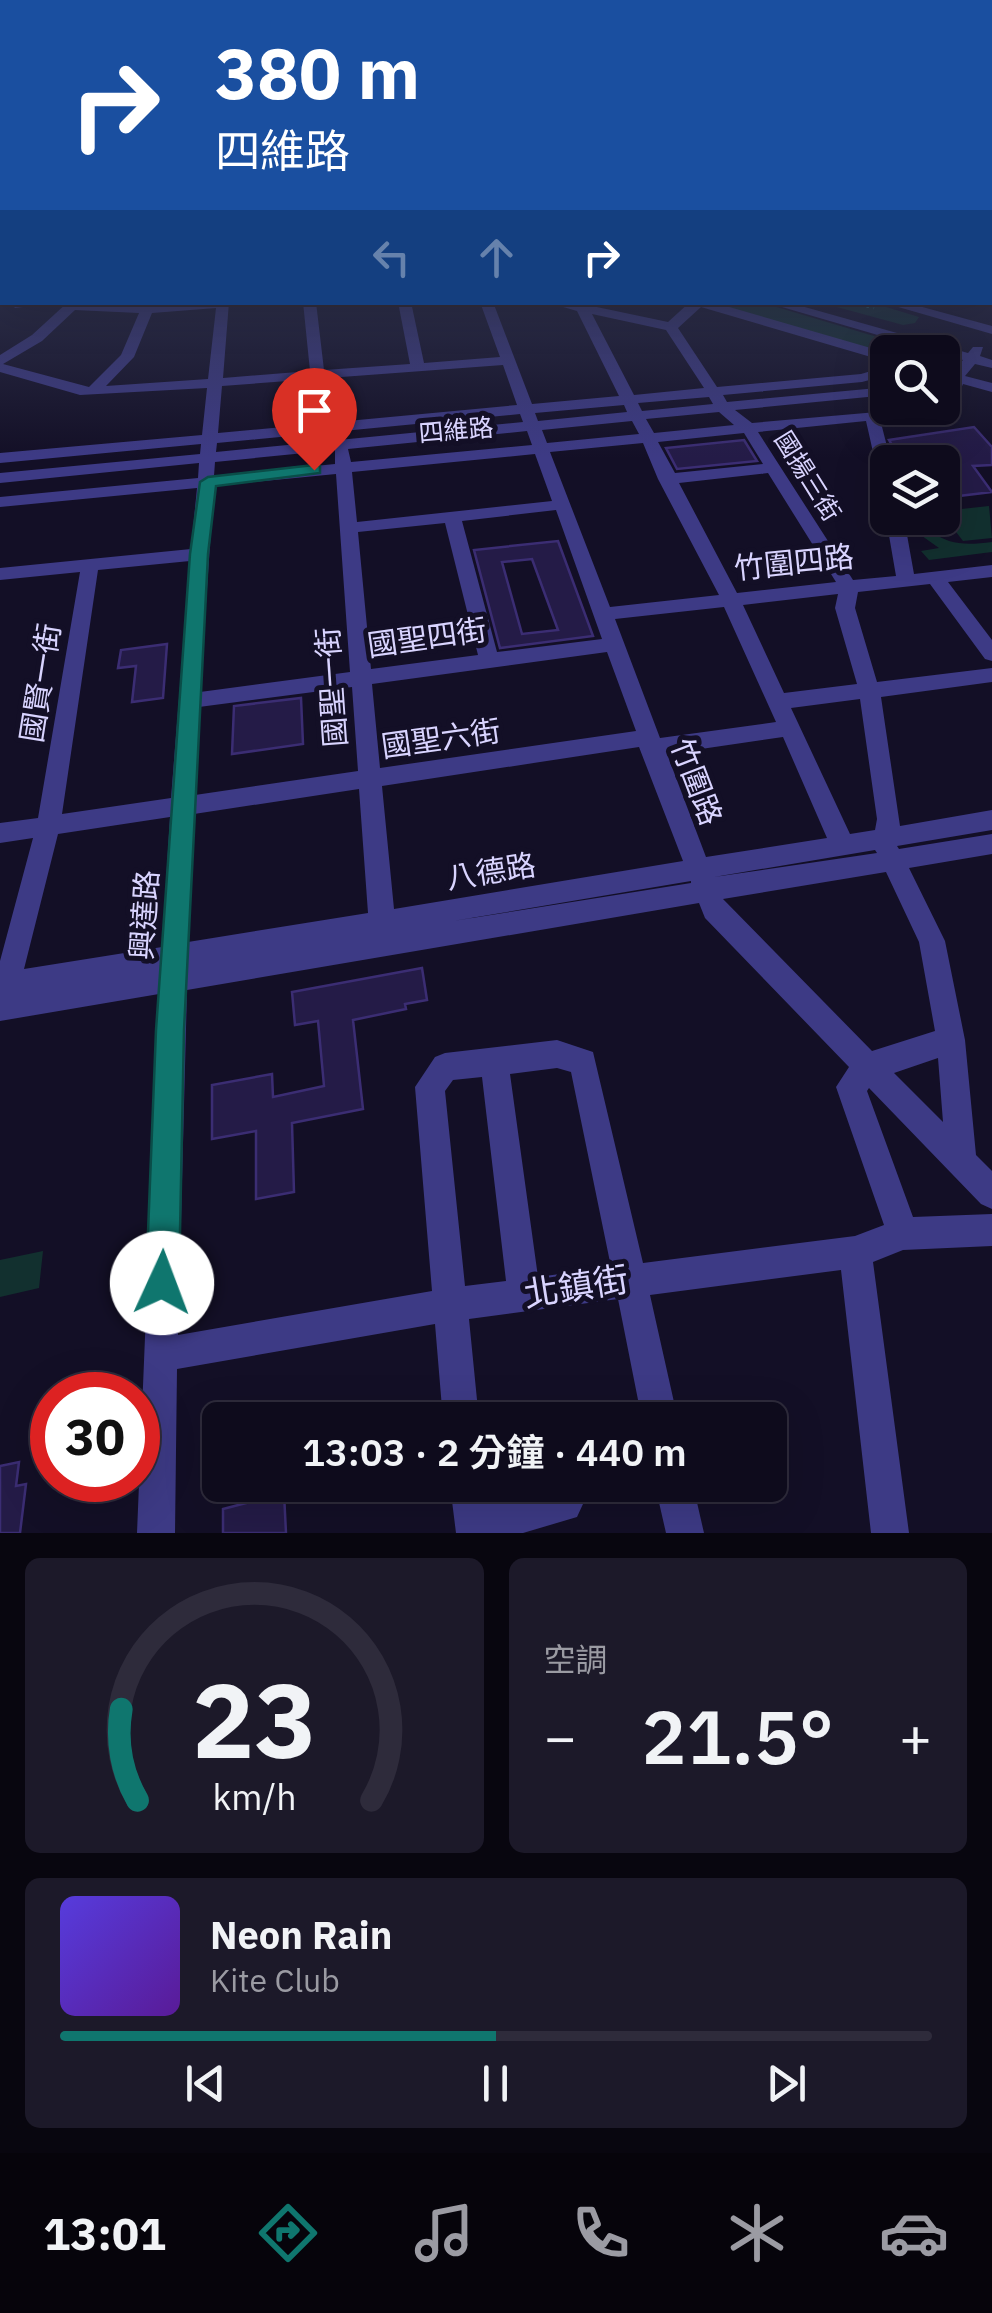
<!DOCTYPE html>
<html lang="zh-TW">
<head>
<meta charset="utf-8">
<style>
	body { margin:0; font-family:"IBM Plex Sans","Noto Sans TC",sans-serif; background:#1c1929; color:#f1f3f6; height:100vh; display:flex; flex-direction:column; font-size:38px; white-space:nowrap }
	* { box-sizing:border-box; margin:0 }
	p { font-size:32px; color:#9b9ba3 }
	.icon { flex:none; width:55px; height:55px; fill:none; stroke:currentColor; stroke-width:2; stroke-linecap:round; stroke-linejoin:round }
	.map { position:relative; height:1533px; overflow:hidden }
	.panel { display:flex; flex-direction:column; gap:25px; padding:25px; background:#08060f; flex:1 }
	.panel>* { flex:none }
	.banner { position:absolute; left:0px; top:0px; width:992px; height:305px; box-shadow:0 10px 40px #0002,0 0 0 2px #2e2b3b; background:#1a4fa0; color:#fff; overflow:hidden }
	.fabs { position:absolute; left:870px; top:335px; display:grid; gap:20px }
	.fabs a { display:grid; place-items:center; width:90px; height:90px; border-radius:15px; background:#0e0b1c; box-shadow:0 10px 40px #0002,0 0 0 2px #2e2b3b; font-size:50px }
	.speed { position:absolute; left:30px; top:1372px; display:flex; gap:20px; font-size:50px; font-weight:700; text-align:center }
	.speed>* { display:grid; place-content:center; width:130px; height:130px; border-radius:50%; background:#0e0b1c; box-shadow:0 10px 40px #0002,0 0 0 2px #2e2b3b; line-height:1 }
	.speed .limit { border:15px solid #d22; background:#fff; color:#111 }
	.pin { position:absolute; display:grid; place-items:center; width:85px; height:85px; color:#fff; margin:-102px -42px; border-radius:50% 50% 50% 0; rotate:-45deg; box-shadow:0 0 10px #0007 }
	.pin .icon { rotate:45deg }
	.me { position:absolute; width:110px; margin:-55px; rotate:2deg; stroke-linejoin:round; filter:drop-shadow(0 0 8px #0008) }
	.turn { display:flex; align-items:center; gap:35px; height:210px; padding:0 50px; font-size:45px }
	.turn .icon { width:130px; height:130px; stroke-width:2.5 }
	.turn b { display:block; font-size:70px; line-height:85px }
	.lanes { display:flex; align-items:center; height:95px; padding:0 50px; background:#0003; justify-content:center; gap:50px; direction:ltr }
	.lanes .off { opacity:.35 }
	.big { font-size:75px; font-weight:600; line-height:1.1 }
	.panel .tile { flex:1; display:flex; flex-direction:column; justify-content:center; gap:15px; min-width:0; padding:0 35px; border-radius:15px; background:#1c1929 }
	.panel .dial { align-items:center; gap:0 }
	.dial svg { height:260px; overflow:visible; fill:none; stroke:#2e2b3b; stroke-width:7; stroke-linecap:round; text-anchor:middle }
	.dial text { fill:#f1f3f6; stroke:none }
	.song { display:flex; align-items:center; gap:30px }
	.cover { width:120px; height:120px; border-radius:15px; background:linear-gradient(135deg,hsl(250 70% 55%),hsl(270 70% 35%)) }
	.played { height:10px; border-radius:5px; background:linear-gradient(90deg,#0f766e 50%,#2e2b3b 50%) }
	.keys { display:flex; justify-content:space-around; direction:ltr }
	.heat { display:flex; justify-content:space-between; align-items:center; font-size:55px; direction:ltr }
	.panel .tiles { flex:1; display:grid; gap:25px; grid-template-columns:1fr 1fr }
	.tile:last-child { grid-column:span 2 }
	.trip { position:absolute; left:202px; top:1402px; width:585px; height:100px; border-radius:15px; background:#0e0b1c; box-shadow:0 10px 40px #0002,0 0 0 2px #2e2b3b; font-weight:600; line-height:100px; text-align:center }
	.tabs { display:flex; height:160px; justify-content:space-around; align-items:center; background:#06040b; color:#9b9ba3 }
	.tabs .icon { width:70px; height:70px }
	.tabs .active { color:#0f766e }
	.tabs b { font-size:45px; color:#f1f3f6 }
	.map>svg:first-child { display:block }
</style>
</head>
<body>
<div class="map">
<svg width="992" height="1533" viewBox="0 0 992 1533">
	<rect width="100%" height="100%" fill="#130f26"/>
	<path fill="#12302f" d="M702,303H763L894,342L886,352L873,351Z
		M822,303H873L919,317L915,323L903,325Z
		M989,506L992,538L963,541L943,515V511Z
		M913,518H930L929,530C950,546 967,545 992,542V552L929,560L921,551L939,548L915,531Z
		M43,1251L39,1288L0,1297V1260Z"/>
	<path fill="#241b47" stroke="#3b2d73" stroke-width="2.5" fill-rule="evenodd" d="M974,427L992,447V465L973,466L992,492L942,498V462H902L889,440Z
		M744,440L757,461L677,469L666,448Z
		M558,541L593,636L500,648L474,550ZM532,559L558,630L522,634L502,562Z
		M167,644L163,698L132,702L136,666L118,668L121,650Z
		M301,698L303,744L232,754L234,706Z
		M422,968L427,1000L405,1004L406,1009L353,1020L363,1109L292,1123L294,1192L256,1199V1131L212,1139V1085L272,1074L273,1097L324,1086L318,1021L295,1025L292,992Z
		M19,1462L16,1486L26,1484L20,1533H0V1466Z
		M284,1493L286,1533H223V1509Z"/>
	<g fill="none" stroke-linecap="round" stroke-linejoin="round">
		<path stroke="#2fb8b0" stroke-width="2.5" stroke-dasharray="2.5 5" stroke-linecap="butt" d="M852,302L874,308"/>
		<path fill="#3d3a85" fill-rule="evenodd" d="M10,302H61L15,308Z
			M68,302H229L223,378L310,371L303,302H316L324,370L410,364L398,302H411L424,363L500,357L480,302H493L532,404L619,396L577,311L546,302H573L668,322L690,302H712L888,353V362L701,307L678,328L717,387L861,374L888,366V375L862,382L723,395L727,402L888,387V395L735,410L752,423L923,408L921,411L880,419L891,462H888V488L880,483L866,421L758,432L853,580L896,576L886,518L888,516L904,518L914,574L992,565V577L948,582L992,640V661L985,659L930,584L858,592L855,608L877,682L992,668V682L881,697L900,826L992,810V830L897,846L899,849L992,834V854L909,868L945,941L965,1040L976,1155L992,1171V1209L981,1204L869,1088L867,1091L913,1217L992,1214V1246L903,1250L873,1262L909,1533H871L841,1270L650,1295L678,1420H642L618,1299L469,1319L479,1420H443L435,1324L177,1369L175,1533H137L159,994L0,1021V961L33,838L0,843V823L38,818L80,572L0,580V568L191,549L197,488L0,507V497L198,478L199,463L0,483V473L200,454L201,444L0,463V453L202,435L207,388L80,395L0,372V355L32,335ZM216,308L208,379L106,386L134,357L152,313ZM75,310L139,313L121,355L89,387L3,364L42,341ZM592,314L666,330L704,388L634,395ZM503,365L517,405L218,433L222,386ZM709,397L713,404L642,411L638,403ZM624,405L627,412L538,421L535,413ZM719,412L734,425L654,433L646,419ZM520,414L523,422L216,452L217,443ZM632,421L639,434L547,443L542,430ZM527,431L532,445L351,462L348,449ZM744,433L763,464L675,473L658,442ZM643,443L658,479L719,595L610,607L550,452ZM335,450V464L214,476L215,462ZM535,454L552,501L357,522L352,472ZM768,473L836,582L737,593L679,483ZM336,474L350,672L200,692L214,486ZM556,510L602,639L497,652L462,521ZM445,523L478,655L371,669L358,532ZM190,561L171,798L62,814L98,570ZM838,594L835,608L857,684L784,693L743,605ZM724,607L776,722L660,738L615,619ZM607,652L636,731L380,768L372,684ZM352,687L358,771L195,795L199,707ZM860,699L877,819L875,830L850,834L791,708ZM783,737L827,838L706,857L667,754ZM639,747L683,861L394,909L382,786ZM359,789L368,913L188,942L194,814ZM170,817L162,947L24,969L58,834ZM875,850L877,853L714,877ZM886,872L919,942L935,1031L872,1051L723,899ZM691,881V883L453,921ZM699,903L705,918L849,1067L836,1087L884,1225L855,1236L643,1263L593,1052L557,1040L445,1053L435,1057L415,1087L432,1291L178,1335L187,990ZM938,1058L943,1122L894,1073ZM557,1068L571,1072L611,1267L538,1277L510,1074ZM482,1077L506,1281L465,1286L445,1091L453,1080Z
			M765,302H787L968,353L973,347H983L980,356L992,360V368L975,364L965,376L992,383V392L963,384L960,391L942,400V389L949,380L942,378V370L953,372L963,360Z
			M881,302H904L992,326V334Z
			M450,1485H488L490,1503L564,1485L577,1491L583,1504L577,1517L523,1533H456Z
			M655,1485H693L704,1533H666Z"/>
		<path fill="#c25bff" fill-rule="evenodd" d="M2,252V260L0,261V253Z"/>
	</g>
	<linearGradient id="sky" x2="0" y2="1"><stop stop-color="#0a0815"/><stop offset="0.53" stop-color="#333752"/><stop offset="1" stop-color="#333752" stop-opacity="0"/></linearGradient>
	<rect width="992" height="458" fill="url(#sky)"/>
	<path fill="#0f766e" stroke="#0a4d48" stroke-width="2.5" d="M314,465L320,466V473L216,486L208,554L184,1030L179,1283L174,1295L162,1300L151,1295L146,1283L156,1030L190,554L200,482L208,477Z"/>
	<g text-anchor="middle" stroke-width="10" stroke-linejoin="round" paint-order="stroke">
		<g font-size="25" fill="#d9d4ff" stroke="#130f26">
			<text transform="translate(456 430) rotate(-5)" y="9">四維路</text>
			<text transform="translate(808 476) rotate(58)" y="9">國揚三街</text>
		</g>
		<g font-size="30" fill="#d9d4ff" stroke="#130f26">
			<text transform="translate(794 563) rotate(-6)" y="10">竹圍四路</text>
			<text transform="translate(427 638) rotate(-8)" y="10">國聖四街</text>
			<text transform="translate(41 683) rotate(-81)" y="10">國賢一街</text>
			<text transform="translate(332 687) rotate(-94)" y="10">國聖一街</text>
			<text transform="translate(441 739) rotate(-8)" y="10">國聖六街</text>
			<text transform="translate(696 782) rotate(69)" y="10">竹圍路</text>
			<text transform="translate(491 872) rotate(-9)" y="10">八德路</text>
			<text transform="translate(145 915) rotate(-86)" y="10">興達路</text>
		</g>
		<g font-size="35" fill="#d9d4ff" stroke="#130f26">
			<text transform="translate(576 1287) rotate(-9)" y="12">北鎮街</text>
		</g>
	</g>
</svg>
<div class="fabs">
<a><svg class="icon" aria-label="search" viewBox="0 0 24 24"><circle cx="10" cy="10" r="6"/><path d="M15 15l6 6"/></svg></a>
<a><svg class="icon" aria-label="layers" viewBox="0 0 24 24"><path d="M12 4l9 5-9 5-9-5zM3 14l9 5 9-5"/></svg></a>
</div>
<div class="speed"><div class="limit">30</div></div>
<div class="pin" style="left:314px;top:470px;background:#d93025"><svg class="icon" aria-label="arrive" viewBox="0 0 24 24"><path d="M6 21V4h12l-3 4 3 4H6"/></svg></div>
<svg class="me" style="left:162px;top:1283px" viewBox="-20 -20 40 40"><circle r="19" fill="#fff"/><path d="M0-13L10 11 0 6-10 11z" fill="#0f766e"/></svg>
<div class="trip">13:03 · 2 分鐘 · 440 m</div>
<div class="banner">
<div class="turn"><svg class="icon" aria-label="right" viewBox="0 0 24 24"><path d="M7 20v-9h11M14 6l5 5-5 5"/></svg><div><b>380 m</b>四維路</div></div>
<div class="lanes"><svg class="icon off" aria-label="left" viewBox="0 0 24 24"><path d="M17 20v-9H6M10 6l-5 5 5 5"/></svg><svg class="icon off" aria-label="ahead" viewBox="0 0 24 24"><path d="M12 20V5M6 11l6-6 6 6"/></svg><svg class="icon" aria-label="right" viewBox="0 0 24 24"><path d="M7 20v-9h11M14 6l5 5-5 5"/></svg></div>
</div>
</div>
<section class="panel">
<div class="tiles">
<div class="tile dial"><svg viewBox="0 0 100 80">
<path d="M14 69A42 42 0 1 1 86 69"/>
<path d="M14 69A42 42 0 0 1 9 41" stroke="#0f766e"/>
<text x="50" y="56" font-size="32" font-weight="700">23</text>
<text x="50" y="72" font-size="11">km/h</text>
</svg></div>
<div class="tile"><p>空調</p>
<div class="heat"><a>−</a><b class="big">21.5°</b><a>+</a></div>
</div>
<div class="tile">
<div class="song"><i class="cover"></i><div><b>Neon Rain</b><p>Kite Club</p></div></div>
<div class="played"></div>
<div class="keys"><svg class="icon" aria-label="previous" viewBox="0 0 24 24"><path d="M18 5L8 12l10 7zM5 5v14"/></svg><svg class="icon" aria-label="pause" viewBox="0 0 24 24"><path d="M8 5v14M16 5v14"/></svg><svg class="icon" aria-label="next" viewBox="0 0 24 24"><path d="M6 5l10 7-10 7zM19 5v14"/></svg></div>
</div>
</div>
</section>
<nav class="tabs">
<b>13:01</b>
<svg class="icon active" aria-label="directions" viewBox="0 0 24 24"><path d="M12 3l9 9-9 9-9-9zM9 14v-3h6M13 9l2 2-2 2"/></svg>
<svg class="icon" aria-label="music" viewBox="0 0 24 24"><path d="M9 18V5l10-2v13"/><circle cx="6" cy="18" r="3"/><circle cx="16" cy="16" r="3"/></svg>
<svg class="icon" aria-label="phone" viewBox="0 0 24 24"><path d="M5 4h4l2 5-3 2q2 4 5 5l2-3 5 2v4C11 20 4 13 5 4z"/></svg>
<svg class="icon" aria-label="climate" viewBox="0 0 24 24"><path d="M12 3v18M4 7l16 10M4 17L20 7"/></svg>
<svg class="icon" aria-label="car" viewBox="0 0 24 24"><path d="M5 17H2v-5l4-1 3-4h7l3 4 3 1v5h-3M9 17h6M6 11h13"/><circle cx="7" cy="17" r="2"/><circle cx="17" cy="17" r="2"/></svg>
</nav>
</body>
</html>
